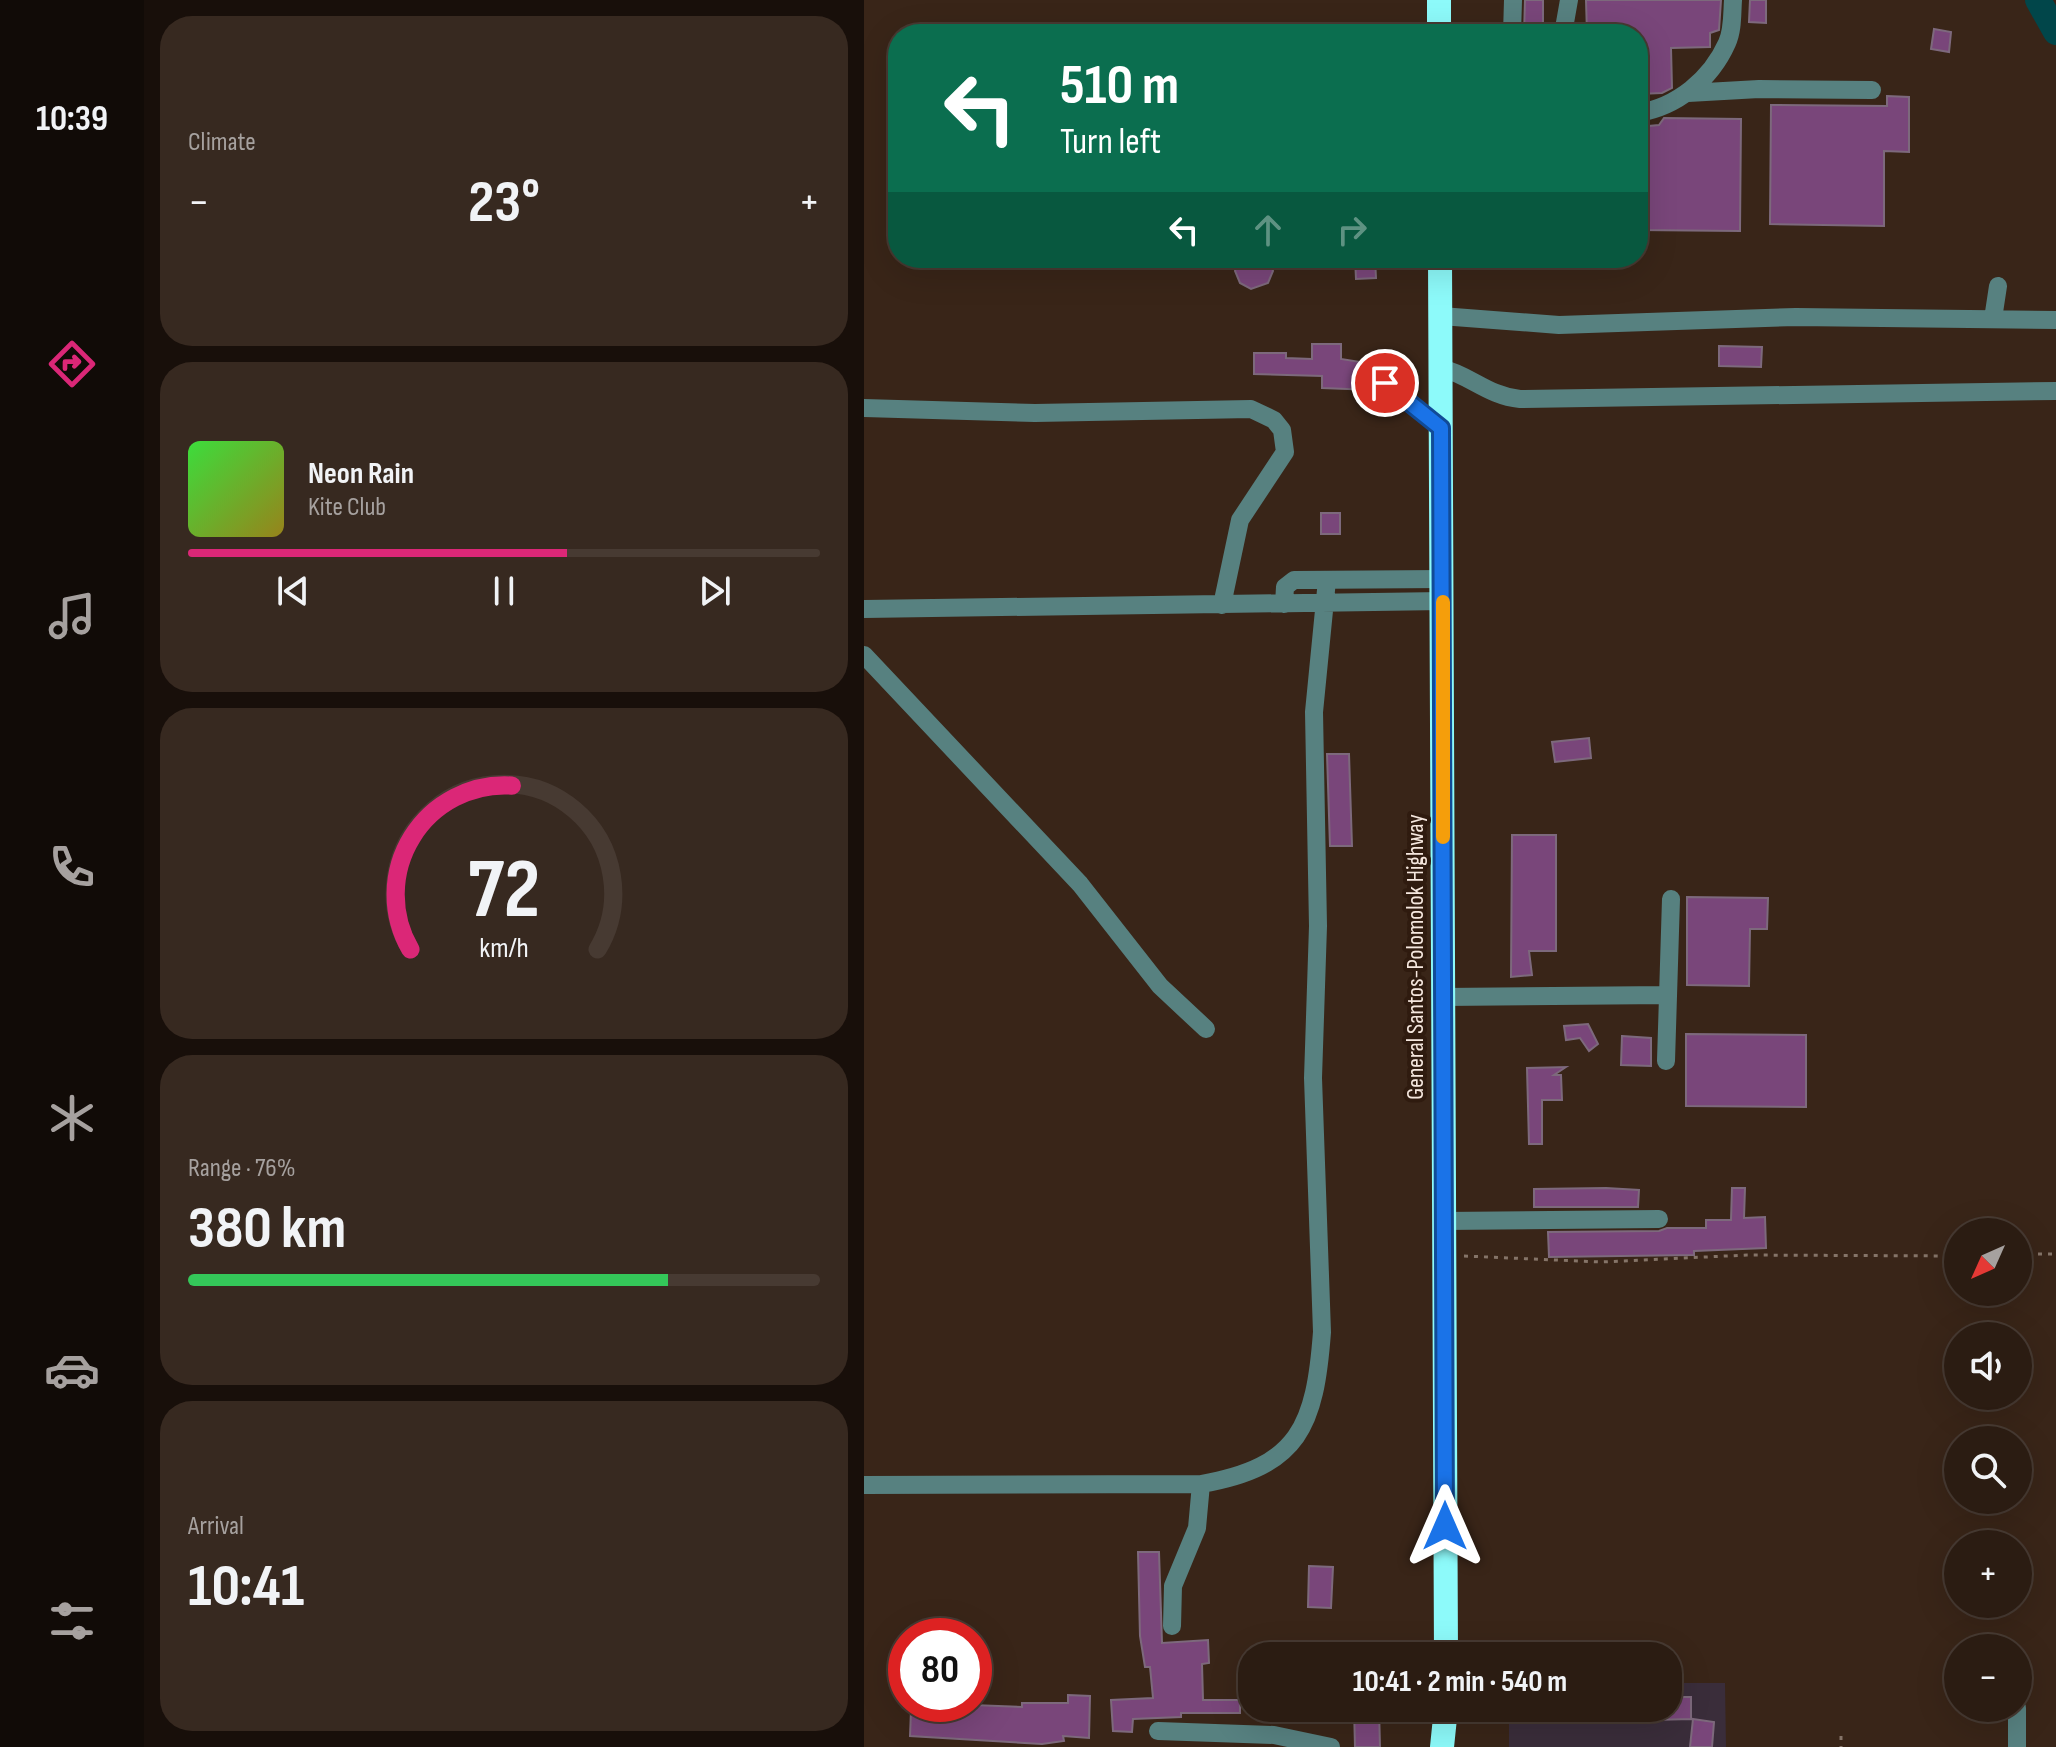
<!DOCTYPE html>
<html lang="en">
<head>
<meta charset="utf-8">
<style>
	body { margin:0; font-family:"Sofia Sans Condensed",sans-serif; background:#372920; color:#f1f3f6; height:100vh; display:flex; flex-direction:column; font-size:30px; white-space:nowrap }
	* { box-sizing:border-box; margin:0 }
	p { font-size:26px; color:#a6a19f }
	.icon { flex:none; width:44px; height:44px; fill:none; stroke:currentColor; stroke-width:2; stroke-linecap:round; stroke-linejoin:round }
	.map { position:relative; flex:1; overflow:hidden }
	.details { display:flex; flex-direction:column; gap:16px; padding:16px; background:#180f0a; width:720px }
	.details>* { flex:none }
	.hud { position:absolute; left:24px; top:24px; width:760px; height:244px; border-radius:32px; box-shadow:0 8px 32px #0002,0 0 0 2px #473a32; background:#0b6e4f; color:#fff; overflow:hidden }
	.needle { width:52px; rotate:225deg }
	.buttons { position:absolute; left:1080px; top:1218px; display:grid; gap:16px }
	.buttons a { display:grid; place-items:center; width:88px; height:88px; border-radius:50%; background:#2b1c12; box-shadow:0 8px 32px #0002,0 0 0 2px #473a32; font-size:40px }
	.speed { position:absolute; left:24px; top:1618px; display:flex; gap:16px; font-size:40px; font-weight:700; text-align:center }
	.speed>* { display:grid; place-content:center; width:104px; height:104px; border-radius:50%; background:#2b1c12; box-shadow:0 8px 32px #0002,0 0 0 2px #473a32; line-height:1 }
	.speed .limit { border:12px solid #d22; background:#fff; color:#111 }
	.pin { position:absolute; display:grid; place-items:center; width:68px; height:68px; color:#fff; margin:-34px; border:4px solid #fff; border-radius:50%; box-shadow:0 2px 8px #0007 }
	.me { position:absolute; width:88px; margin:-44px; rotate:0deg; stroke-linejoin:round; filter:drop-shadow(0 0 6px #0008) }
	.turn { display:flex; align-items:center; gap:28px; height:168px; padding:0 40px; font-size:36px }
	.turn .icon { width:104px; height:104px; stroke-width:2.5 }
	.turn b { display:block; font-size:56px; line-height:68px }
	.lanes { display:flex; align-items:center; height:76px; padding:0 40px; background:#0003; justify-content:center; gap:40px; direction:ltr }
	.lanes .off { opacity:.35 }
	.big { font-size:60px; font-weight:700; line-height:1.1 }
	.details .widget { flex:1; display:flex; flex-direction:column; justify-content:center; gap:12px; min-width:0; padding:0 28px; border-radius:32px; background:#372920 }
	.details .dial { align-items:center; gap:0 }
	.dial svg { height:208px; overflow:visible; fill:none; stroke:#473a32; stroke-width:7; stroke-linecap:round; text-anchor:middle }
	.dial text { fill:#f1f3f6; stroke:none }
	.song { display:flex; align-items:center; gap:24px }
	.cover { width:96px; height:96px; border-radius:12px; background:linear-gradient(135deg,hsl(120 70% 55%),hsl(50 70% 35%)) }
	.played { height:8px; border-radius:4px; background:linear-gradient(90deg,#db2777 60%,#473a32 60%) }
	.keys { display:flex; justify-content:space-around; direction:ltr }
	.heat { display:flex; justify-content:space-between; align-items:center; font-size:44px; direction:ltr }
	.charge { height:12px; border-radius:6px; background:linear-gradient(90deg,#34c759 76%,#473a32 0) }
	.trip { position:absolute; left:374px; top:1642px; width:444px; height:80px; border-radius:32px; background:#2b1c12; box-shadow:0 8px 32px #0002,0 0 0 2px #473a32; font-weight:700; line-height:80px; text-align:center }
	main { display:flex; flex:1; min-height:0 }
	.menu { display:flex; flex-direction:column; width:144px; justify-content:space-around; align-items:center; background:#110b07; color:#a6a19f }
	.menu .icon { width:56px; height:56px }
	.menu .on { color:#db2777 }
	.menu b { font-size:36px; color:#f1f3f6 }
	.map>svg:first-child { display:block }
</style>
</head>
<body>
<main>
<nav class="menu">
<b>10:39</b>
<svg class="icon on" aria-label="directions" viewBox="0 0 24 24"><path d="M12 3l9 9-9 9-9-9zM9 14v-3h6M13 9l2 2-2 2"/></svg>
<svg class="icon" aria-label="music" viewBox="0 0 24 24"><path d="M9 18V5l10-2v13"/><circle cx="6" cy="18" r="3"/><circle cx="16" cy="16" r="3"/></svg>
<svg class="icon" aria-label="phone" viewBox="0 0 24 24"><path d="M5 4h4l2 5-3 2q2 4 5 5l2-3 5 2v4C11 20 4 13 5 4z"/></svg>
<svg class="icon" aria-label="climate" viewBox="0 0 24 24"><path d="M12 3v18M4 7l16 10M4 17L20 7"/></svg>
<svg class="icon" aria-label="car" viewBox="0 0 24 24"><path d="M5 17H2v-5l4-1 3-4h7l3 4 3 1v5h-3M9 17h6M6 11h13"/><circle cx="7" cy="17" r="2"/><circle cx="17" cy="17" r="2"/></svg>
<svg class="icon" aria-label="filters" viewBox="0 0 24 24"><path d="M4 7h16M4 17h16"/><circle cx="9" cy="7" r="2"/><circle cx="15" cy="17" r="2"/></svg>
</nav>
<section class="details">
<div class="widget"><p>Climate</p>
<div class="heat"><a>−</a><b class="big">23°</b><a>+</a></div>
</div>
<div class="widget">
<div class="song"><i class="cover"></i><div><b>Neon Rain</b><p>Kite Club</p></div></div>
<div class="played"></div>
<div class="keys"><svg class="icon" aria-label="previous" viewBox="0 0 24 24"><path d="M18 5L8 12l10 7zM5 5v14"/></svg><svg class="icon" aria-label="pause" viewBox="0 0 24 24"><path d="M8 5v14M16 5v14"/></svg><svg class="icon" aria-label="next" viewBox="0 0 24 24"><path d="M6 5l10 7-10 7zM19 5v14"/></svg></div>
</div>
<div class="widget dial"><svg viewBox="0 0 100 80">
<path d="M14 69A42 42 0 1 1 86 69"/>
<path d="M14 69A42 42 0 0 1 53 6" stroke="#db2777"/>
<text x="50" y="56" font-size="32" font-weight="700">72</text>
<text x="50" y="72" font-size="11">km/h</text>
</svg></div>
<div class="widget"><p>Range · 76%</p><b class="big">380 km</b><div class="charge"></div></div>
<div class="widget"><p>Arrival</p><b class="big">10:41</b></div>
</section>
<div class="map">
<svg width="1192" height="1747" viewBox="0 0 1192 1747">
	<rect width="100%" height="100%" fill="#392518"/>
	<path fill="#3a2d3a" d="M804,1683H861L862,1747H645V1708H804Z"/>
	<g fill="none" stroke-linecap="round" stroke-linejoin="round">
		<path stroke="#01464a" stroke-width="26" d="M1174,0L1192,32"/>
	</g>
	<path fill="#79467a" stroke="#7d697c" stroke-width="2" d="M661,0H679V34H660Z
		M722,0H857L855,30L846,33V47L807,48L808,88L798,93L775,94L774,34H723Z
		M886,0H902V23L885,22Z
		M1070,29L1087,32L1085,52L1067,49Z
		M1023,96L1045,97V152L1020,151V226L906,224L907,105L1023,106Z
		M800,118L877,119L876,231L774,230V127L795,125Z
		M374,258H405L409,271L404,283L387,289L376,283L371,271Z
		M491,258H511L512,278L492,279Z
		M448,344H477V359L509,364V390L458,388V376L390,374V353H422V358L448,359Z
		M855,346L898,347L897,367L855,366Z
		M457,513H476V534H457Z
		M725,738L727,758L691,762L688,742Z
		M463,754H485L488,846H466Z
		M648,835H692V951H665L668,975L647,977Z
		M823,897L904,898L903,929H886L885,986L823,985Z
		M724,1024L734,1044L725,1051L716,1038L702,1040L700,1026Z
		M822,1034L942,1035V1107L822,1106Z
		M758,1036L787,1038V1066L757,1065Z
		M702,1067L690,1075H697L698,1100H678V1144H665L663,1068Z
		M742,1188L775,1190L774,1207H670V1189Z
		M868,1188H881L880,1218L901,1217L902,1248L830,1251V1255L685,1257L684,1232L795,1231L803,1228H842V1220H867Z
		M274,1552H295L298,1643L344,1640L345,1663L338,1664L339,1700H376V1713H317V1717L269,1719L268,1732L249,1731L247,1700L289,1698L286,1667H281L276,1636Z
		M445,1566L469,1567L467,1608L444,1607Z
		M204,1695L226,1696L225,1738L199,1736L200,1741L178,1744L46,1736L47,1710L83,1712V1704L158,1707V1703H204Z
		M804,1697H827V1719L788,1720V1708H804Z
		M490,1708H515L516,1747H491Z
		M829,1719L850,1722L848,1747H826Z"/>
	<g fill="none" stroke-linecap="round" stroke-linejoin="round">
		<path stroke="#857468" stroke-width="3" stroke-dasharray="4 6" stroke-linecap="butt" d="M1154,1254H1192
			M600,1256L737,1262L883,1255L1094,1256
			M977,1736V1747"/>
		<path stroke="#578180" stroke-width="18" d="M648,34L649,0
			M699,34L705,0
			M824,93L895,89L1008,90
			M774,113C813,107 847,79 863,43C869,30 868,14 869,0
			M577,316L695,325L932,317L1192,320
			M1129,319L1134,286
			M577,368C606,375 624,396 656,399L1192,391
			M521,383L577,428
			M0,408L171,413L387,409L410,420L418,430L421,452L376,520L358,605
			M420,604L421,587L430,580L579,579
			M0,609L579,601
			M0,655L216,884L296,986L342,1029
			M579,997L804,995
			M802,1061L807,899
			M580,1221L795,1219
			M0,1485L337,1484C436,1467 451,1425 458,1332L449,1078L454,926L450,712L463,580
			M308,1626L309,1586L333,1528L337,1484
			M294,1731L410,1735L467,1747
			M1153,1747V1708"/>
		<path stroke="#8dfafa" stroke-width="24" d="M575,0V34
			M576,258L582,1656
			M578,1747L582,1708"/>
	</g>
	<g fill="none" stroke-linecap="round" stroke-linejoin="round">
		<g stroke="#114b97" stroke-width="20">
			<path id="route" d="M521,383L577,428L581,1526"/>
		</g>
		<use href="#route" stroke="#1a73e8" stroke-width="14"/>
		<path stroke="#f59e0b" stroke-width="14" d="M579,837V602"/>
	</g>
	<g text-anchor="middle" stroke-width="8" stroke-linejoin="round" paint-order="stroke">
		<g font-size="24" fill="#f5e7de" stroke="#2f1b0f">
			<text transform="translate(551 957) rotate(-90)" y="8">General Santos-Polomolok Highway</text>
		</g>
	</g>
</svg>
<div class="buttons">
<a><svg class="needle" viewBox="-14 -14 28 28"><path d="M0-13l5 13h-10z" fill="#e53935"/><path d="M0 13l5-13h-10z" fill="#a6a19f"/></svg></a>
<a><svg class="icon" aria-label="sound" viewBox="0 0 24 24"><path d="M4 9h4l5-4v14l-5-4H4zM17 9q2 3 0 6"/></svg></a>
<a><svg class="icon" aria-label="search" viewBox="0 0 24 24"><circle cx="10" cy="10" r="6"/><path d="M15 15l6 6"/></svg></a>
<a>+</a>
<a>−</a>
</div>
<div class="speed"><div class="limit">80</div></div>
<div class="pin" style="left:521px;top:383px;background:#d93025"><svg class="icon" aria-label="arrive" viewBox="0 0 24 24"><path d="M6 21V4h12l-3 4 3 4H6"/></svg></div>
<svg class="me" style="left:581px;top:1526px" viewBox="-20 -20 40 40"><path d="M0-17L14 15 0 8-14 15z" fill="#1a73e8" stroke="#fff" stroke-width="4"/></svg>
<div class="trip">10:41 · 2 min · 540 m</div>
<div class="hud">
<div class="turn"><svg class="icon" aria-label="left" viewBox="0 0 24 24"><path d="M17 20v-9H6M10 6l-5 5 5 5"/></svg><div><b>510 m</b>Turn left</div></div>
<div class="lanes"><svg class="icon" aria-label="left" viewBox="0 0 24 24"><path d="M17 20v-9H6M10 6l-5 5 5 5"/></svg><svg class="icon off" aria-label="ahead" viewBox="0 0 24 24"><path d="M12 20V5M6 11l6-6 6 6"/></svg><svg class="icon off" aria-label="right" viewBox="0 0 24 24"><path d="M7 20v-9h11M14 6l5 5-5 5"/></svg></div>
</div>
</div>
</main>
</body>
</html>
